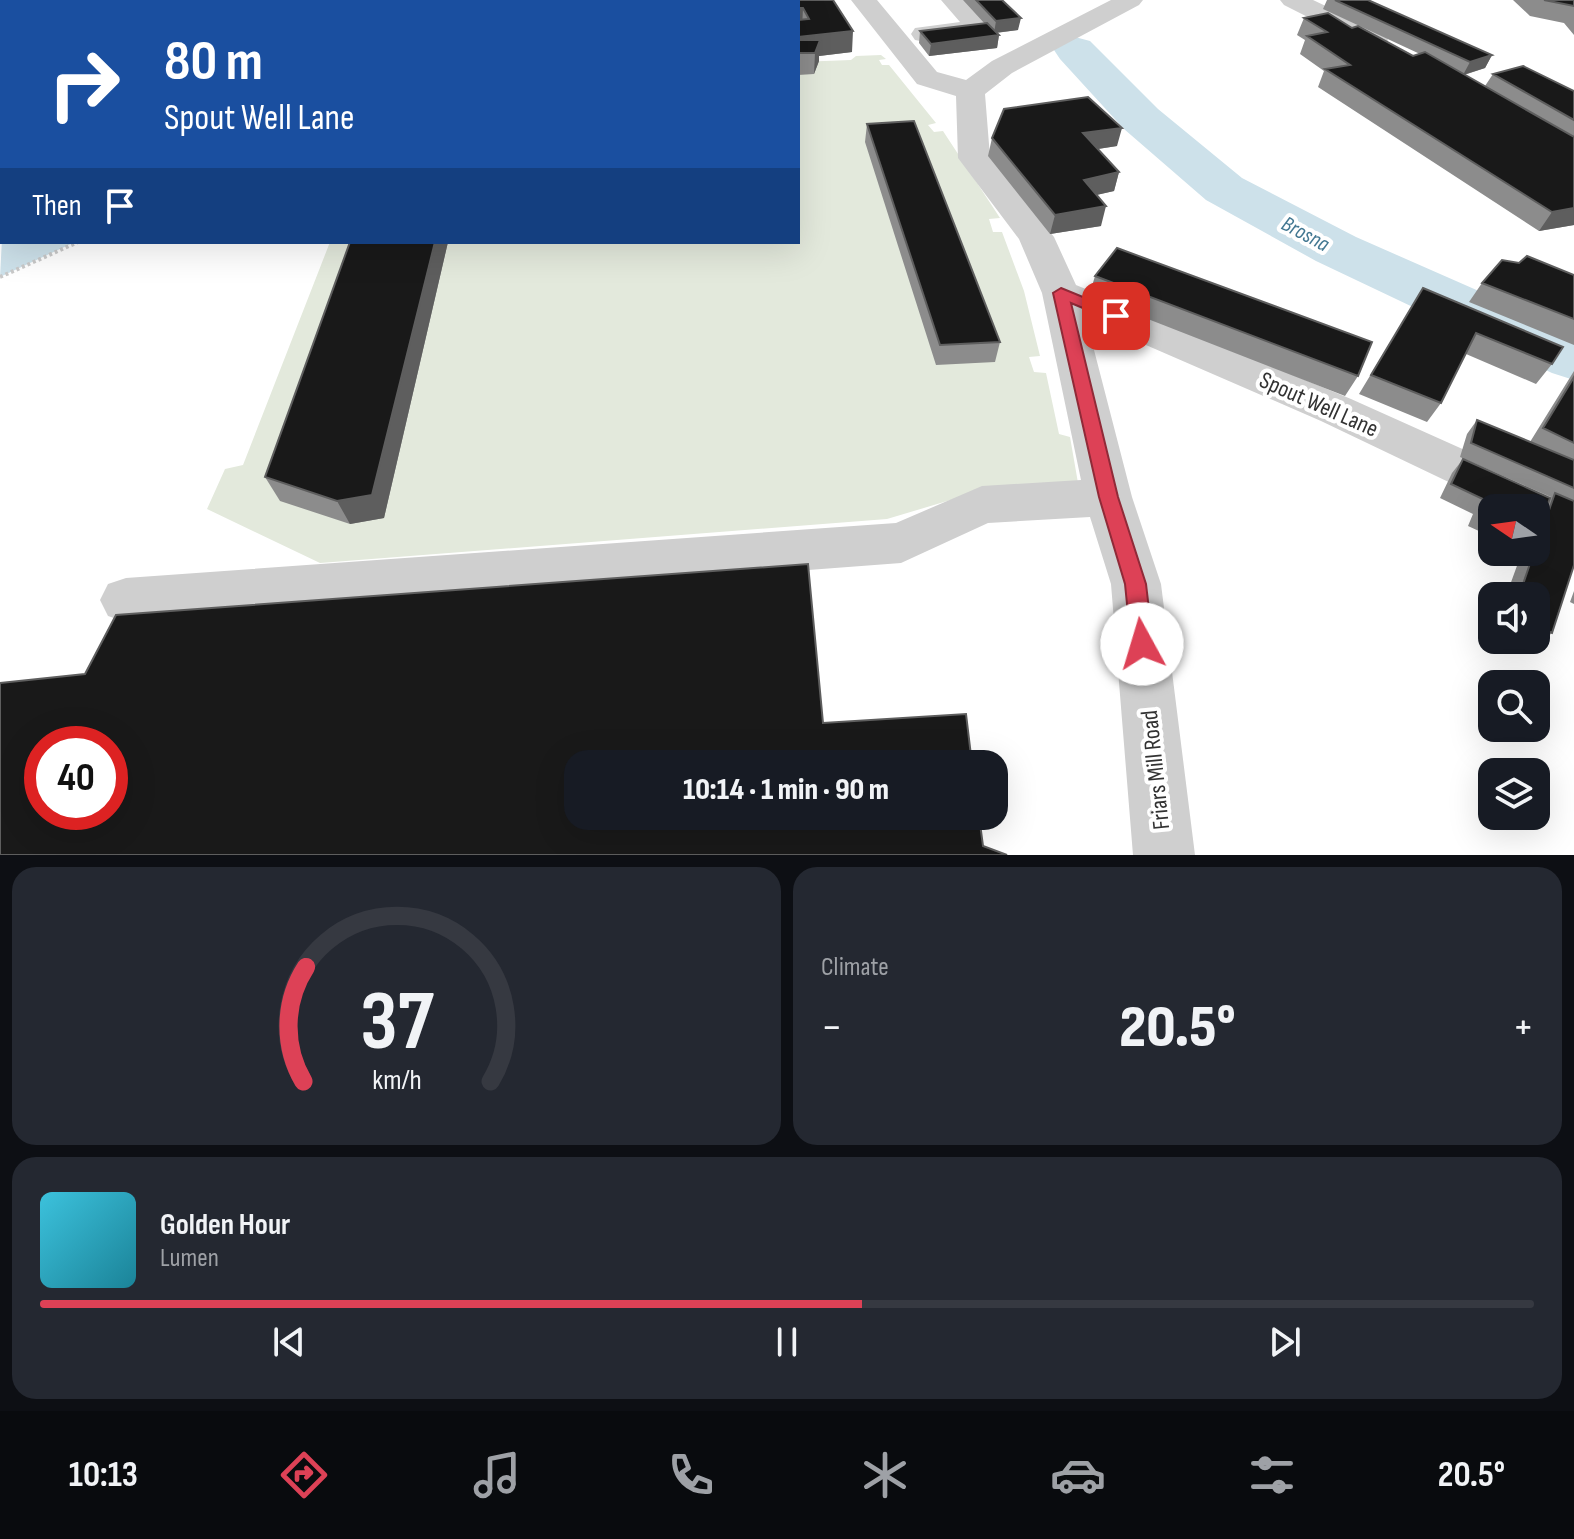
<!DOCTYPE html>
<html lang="en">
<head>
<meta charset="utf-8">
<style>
	body { margin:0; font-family:"Sofia Sans Condensed",sans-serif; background:#242831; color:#f1f3f6; height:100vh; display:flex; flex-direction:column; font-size:30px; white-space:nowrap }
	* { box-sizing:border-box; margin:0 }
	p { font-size:26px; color:#9ea1a6 }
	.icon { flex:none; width:44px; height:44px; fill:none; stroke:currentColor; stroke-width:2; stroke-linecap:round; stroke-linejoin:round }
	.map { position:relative; height:855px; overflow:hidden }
	.details { display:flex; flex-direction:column; gap:12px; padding:12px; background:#0d0f14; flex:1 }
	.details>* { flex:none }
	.hud { position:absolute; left:0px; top:0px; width:800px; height:244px; box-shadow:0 8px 32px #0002; background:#1a4fa0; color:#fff; overflow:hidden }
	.needle { width:52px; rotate:283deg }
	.fabs { position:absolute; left:1478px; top:494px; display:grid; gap:16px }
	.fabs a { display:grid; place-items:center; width:72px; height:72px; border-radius:16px; background:#171b24; box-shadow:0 8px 32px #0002; font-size:40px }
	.speed { position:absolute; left:24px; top:726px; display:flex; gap:16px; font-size:40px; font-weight:700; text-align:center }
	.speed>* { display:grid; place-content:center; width:104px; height:104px; border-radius:50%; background:#171b24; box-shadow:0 8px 32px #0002; line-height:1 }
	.speed .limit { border:12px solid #d22; background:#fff; color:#111 }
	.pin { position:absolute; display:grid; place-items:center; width:68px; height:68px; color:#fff; margin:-34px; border-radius:16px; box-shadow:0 4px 12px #0006 }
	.me { position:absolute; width:88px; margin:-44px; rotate:354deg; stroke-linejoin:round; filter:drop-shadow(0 0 6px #0008) }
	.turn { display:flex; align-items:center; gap:28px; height:168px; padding:0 32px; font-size:36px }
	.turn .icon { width:104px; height:104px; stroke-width:2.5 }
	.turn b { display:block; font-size:56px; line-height:68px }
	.then { display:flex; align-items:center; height:76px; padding:0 32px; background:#0003; gap:16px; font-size:30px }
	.big { font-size:60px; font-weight:800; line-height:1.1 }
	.details .card { flex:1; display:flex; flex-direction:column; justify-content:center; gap:12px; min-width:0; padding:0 28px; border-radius:24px; background:#242831 }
	.details .dial { align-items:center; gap:0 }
	.dial svg { height:208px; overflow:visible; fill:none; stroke:#363941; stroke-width:7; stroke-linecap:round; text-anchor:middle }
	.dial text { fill:#f1f3f6; stroke:none }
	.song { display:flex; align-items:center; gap:24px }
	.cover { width:96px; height:96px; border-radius:12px; background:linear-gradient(135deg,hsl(190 70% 55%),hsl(190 70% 35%)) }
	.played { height:8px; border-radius:4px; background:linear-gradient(90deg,#dd4156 55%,#363941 55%) }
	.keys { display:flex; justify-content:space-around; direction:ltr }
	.heat { display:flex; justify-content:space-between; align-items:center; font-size:44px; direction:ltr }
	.details .tiles { flex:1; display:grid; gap:12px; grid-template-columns:1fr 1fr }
	.card:last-child { grid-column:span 2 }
	.trip { position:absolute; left:564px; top:750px; width:444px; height:80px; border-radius:24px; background:#171b24; box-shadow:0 8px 32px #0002; font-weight:800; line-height:80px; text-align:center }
	.menu { display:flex; height:128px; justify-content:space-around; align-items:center; background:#090b0e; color:#9ea1a6 }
	.menu .icon { width:56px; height:56px }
	.menu .active { color:#dd4156 }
	.menu b { font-size:36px; color:#f1f3f6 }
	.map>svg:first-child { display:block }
</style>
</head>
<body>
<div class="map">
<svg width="1574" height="855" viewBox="0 0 1574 855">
	<rect width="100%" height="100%" fill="#fff"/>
	<path fill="#e3e9dc" d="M0,0H485L2,2L0,210Z
		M881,55L886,59L879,60L882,65H889L936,123L928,125L934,132L943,131L1000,218L989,219L993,232H1002L1024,291L1040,356L1029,357L1034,372L1046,373L1059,434L1070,437L1078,483L964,496L887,519L320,563L207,509L225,469L243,465L330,242H798V62L851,60L856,56Z"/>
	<path fill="#cde1ea" d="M2,239V242H75L0,277Z"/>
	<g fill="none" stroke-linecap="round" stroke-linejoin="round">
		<path fill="#cde1ea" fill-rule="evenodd" d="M1075,37L1090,41L1158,109L1242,178L1356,237L1574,333V380L1552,373L1316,261L1206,200L1124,129L1060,59L1054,50L1060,41Z"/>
		<path stroke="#c9c9c9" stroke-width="3" stroke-dasharray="3 3" stroke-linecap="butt" d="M507,2L511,0
			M583,2L587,0"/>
		<path stroke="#c9c9c9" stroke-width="4" stroke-dasharray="3 3" stroke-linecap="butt" d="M0,277L78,242"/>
		<path fill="#cfcfcf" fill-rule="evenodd" d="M851,0H877L937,72L966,80L992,61L1111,0H1143L1139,5L1012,73L985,94L990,157L1054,237L1076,285L1351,399L1574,499V539L1536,524V508H1503L1321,421L1086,319L1132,497L1161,584L1195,855H1133L1111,584L1090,517L988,523L901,563L126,622L108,616L100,600L108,584L126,578L896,523L982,486L1081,480L1042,293L1019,239L958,158L956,96L917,84Z
			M941,0H968L992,27L988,33C967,38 936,45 915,40L911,34L915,28L960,22Z
			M1280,0H1313L1385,34L1388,40L1385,46H1365L1284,5Z"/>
	</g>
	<path fill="#8c8c8c" d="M833,0L852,52L819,56V61L814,74L798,75V2Z
		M963,0H1002L1018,30L996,33L999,35L997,48L929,56L919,43L920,31L985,24Z
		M1327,0H1368L1492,55L1485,68L1464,75L1485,86L1493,74L1574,91V225L1539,231L1318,87L1324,71L1300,54L1305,40L1297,35L1304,18L1352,28L1413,56L1420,54L1323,9Z
		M1513,0H1574V35L1564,23L1530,16Z
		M867,124L1000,342L995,362L936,365L865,142Z
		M992,138L1117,146L1098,149L1119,172L1114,191L1096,195L1101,226L1050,234L988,156Z
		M350,242H448L384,518L350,524L280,501L265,477Z
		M1574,275V345L1469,302L1482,283Z
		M1095,276L1358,376L1345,396L1089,296Z
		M1423,288L1552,364L1536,384L1466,354L1441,403L1427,422L1359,394Z
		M1574,371V565L1552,633L1531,651L1509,640H1536V596H1506L1522,552H1536V508H1492V537L1468,526L1473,514L1440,498L1452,473L1463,459L1550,498L1551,497L1460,457L1467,434L1477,420L1530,442Z
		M1574,591V604L1570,602Z"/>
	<path fill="#5e5e5e" d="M798,8H803L802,29H798Z
		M1021,18L1018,30L994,33L996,21Z
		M853,31L852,52L819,56V61L814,74L815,53H798V37Z
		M999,35L997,48L929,56L931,44Z
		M1492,55L1485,68L1463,75L1470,62Z
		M1122,128L1117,146L1078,152L1083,133Z
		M1119,172L1114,191L1079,199L1084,180Z
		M1106,206L1101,226L1050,234L1055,215Z
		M1574,208V225L1539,231L1552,212Z
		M435,242H448L384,518L350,524L337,501Z"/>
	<path fill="#191919" stroke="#5e5e5e" stroke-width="2" fill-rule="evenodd" d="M607,0H833L853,31L798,37V20L809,19L803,8H798V2H608Z
		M976,0H1002L1021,18L996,21Z
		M1335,0H1368L1492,55L1470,62Z
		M1544,0H1574V6Z
		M1328,13L1352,28L1358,26L1413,56L1425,52L1574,137V208L1552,212L1325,69L1350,65L1307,36L1327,32L1304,18Z
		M987,23L999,35L931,44L920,31Z
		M798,40H820L815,53H798Z
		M1523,66L1574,91V120L1493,74Z
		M1088,97L1122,128L1083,133L1119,172L1084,180L1106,206L1055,215L992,138L1004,109Z
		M914,121L1000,342L940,345L867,124Z
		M350,242H435L372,495L337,501L265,477Z
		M1117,248L1372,342L1358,376L1095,276Z
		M1527,256L1574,275V319L1482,283L1502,260L1519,263Z
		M1423,288L1563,347L1552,364L1476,333L1441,403L1371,375Z
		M1574,377V443L1543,428Z
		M1477,420L1574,460V488L1471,443Z
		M1463,459L1550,498L1536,536V508H1492V518L1480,512L1485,500L1451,484Z
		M1555,493L1574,501V565L1552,633L1536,626V596H1519L1534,552H1536V547Z
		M808,564L823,723L966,714L972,764H578V816H979L983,846L1007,855H0V683L85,674L116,615ZM42,744H110V812H42Z"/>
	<path fill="#dd4156" stroke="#902a38" stroke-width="2" d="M1061,288L1122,313L1124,316L1116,322L1071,303L1118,497L1146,584L1153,644L1150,651L1142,654L1134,651L1131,644L1125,584L1099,497L1053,293Z"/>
	<g text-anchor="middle" stroke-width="8" stroke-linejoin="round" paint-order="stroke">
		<g font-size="22" font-style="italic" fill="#437892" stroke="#fff">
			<text transform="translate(1306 233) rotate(28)" y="8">Brosna</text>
		</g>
		<g font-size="24" fill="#323232" stroke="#fff">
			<text transform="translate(1319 404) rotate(24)" y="8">Spout Well Lane</text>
			<text transform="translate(1155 770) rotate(-96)" y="8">Friars Mill Road</text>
		</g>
	</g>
</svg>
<div class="fabs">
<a><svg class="needle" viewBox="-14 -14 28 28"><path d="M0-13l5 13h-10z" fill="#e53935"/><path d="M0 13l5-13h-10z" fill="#9ea1a6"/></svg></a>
<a><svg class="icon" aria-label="sound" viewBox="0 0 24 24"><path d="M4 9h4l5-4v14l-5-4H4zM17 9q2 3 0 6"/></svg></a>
<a><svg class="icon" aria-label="search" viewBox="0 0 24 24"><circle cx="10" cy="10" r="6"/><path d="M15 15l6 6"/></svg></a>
<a><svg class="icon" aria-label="layers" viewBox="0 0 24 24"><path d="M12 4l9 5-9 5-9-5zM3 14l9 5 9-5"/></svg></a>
</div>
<div class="speed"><div class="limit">40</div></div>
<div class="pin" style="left:1116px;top:316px;background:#d93025"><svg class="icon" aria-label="arrive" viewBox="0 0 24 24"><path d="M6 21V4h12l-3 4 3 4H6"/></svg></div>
<svg class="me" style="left:1142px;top:644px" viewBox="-20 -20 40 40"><circle r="19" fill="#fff"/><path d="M0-13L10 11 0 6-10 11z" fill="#dd4156"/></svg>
<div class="trip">10:14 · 1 min · 90 m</div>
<div class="hud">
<div class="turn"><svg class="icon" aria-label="right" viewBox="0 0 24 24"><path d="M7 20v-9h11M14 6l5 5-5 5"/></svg><div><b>80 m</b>Spout Well Lane</div></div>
<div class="then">Then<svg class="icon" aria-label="arrive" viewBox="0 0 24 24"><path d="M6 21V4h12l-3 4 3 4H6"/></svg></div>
</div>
</div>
<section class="details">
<div class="tiles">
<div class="card dial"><svg viewBox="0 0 100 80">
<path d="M14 69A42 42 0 1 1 86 69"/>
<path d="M14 69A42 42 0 0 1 15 25" stroke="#dd4156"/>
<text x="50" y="56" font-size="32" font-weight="700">37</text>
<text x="50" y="72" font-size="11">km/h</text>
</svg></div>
<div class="card"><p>Climate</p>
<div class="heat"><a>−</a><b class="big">20.5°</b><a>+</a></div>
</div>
<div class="card">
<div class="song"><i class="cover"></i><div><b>Golden Hour</b><p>Lumen</p></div></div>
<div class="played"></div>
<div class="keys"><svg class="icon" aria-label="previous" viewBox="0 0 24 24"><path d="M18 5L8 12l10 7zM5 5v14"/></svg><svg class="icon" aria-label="pause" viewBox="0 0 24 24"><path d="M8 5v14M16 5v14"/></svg><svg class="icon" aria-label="next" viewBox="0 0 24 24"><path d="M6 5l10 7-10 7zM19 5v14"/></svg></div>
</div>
</div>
</section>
<nav class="menu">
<b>10:13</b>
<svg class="icon active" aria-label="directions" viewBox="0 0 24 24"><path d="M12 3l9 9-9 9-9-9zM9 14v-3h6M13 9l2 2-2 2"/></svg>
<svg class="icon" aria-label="music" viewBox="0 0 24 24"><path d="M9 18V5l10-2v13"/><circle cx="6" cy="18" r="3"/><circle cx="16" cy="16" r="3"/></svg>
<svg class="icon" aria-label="phone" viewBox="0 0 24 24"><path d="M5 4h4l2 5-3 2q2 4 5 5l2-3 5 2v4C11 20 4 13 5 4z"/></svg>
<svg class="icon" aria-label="climate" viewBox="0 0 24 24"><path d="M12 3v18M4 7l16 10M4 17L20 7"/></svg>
<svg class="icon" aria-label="car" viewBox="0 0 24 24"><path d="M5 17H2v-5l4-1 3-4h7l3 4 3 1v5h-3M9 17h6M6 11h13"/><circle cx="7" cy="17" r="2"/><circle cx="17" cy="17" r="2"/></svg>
<svg class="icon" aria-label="filters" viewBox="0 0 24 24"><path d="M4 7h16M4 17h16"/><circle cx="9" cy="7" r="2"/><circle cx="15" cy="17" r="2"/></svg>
<b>20.5°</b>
</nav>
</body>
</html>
